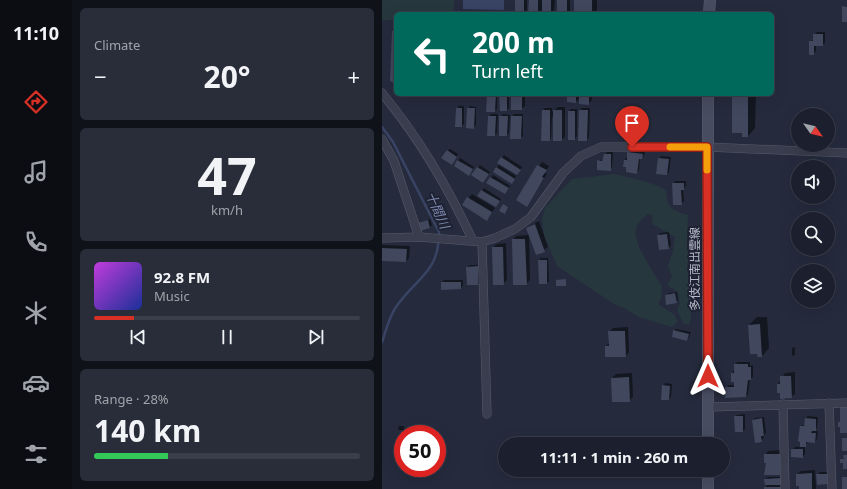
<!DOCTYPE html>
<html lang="en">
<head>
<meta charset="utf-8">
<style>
	body { margin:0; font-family:"Noto Sans","Noto Sans JP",sans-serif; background:#292d3a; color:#f1f3f6; height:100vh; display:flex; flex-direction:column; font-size:15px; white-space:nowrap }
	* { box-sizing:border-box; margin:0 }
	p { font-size:13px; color:#a0a3aa }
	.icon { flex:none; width:22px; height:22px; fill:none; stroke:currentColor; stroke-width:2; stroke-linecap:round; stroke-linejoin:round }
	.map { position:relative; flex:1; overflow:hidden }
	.sheet { display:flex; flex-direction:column; gap:8px; padding:8px; background:#0f1219; width:310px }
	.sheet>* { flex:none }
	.guide { position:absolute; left:12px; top:12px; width:380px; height:84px; border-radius:6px; box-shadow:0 4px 16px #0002,0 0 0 1px #3a3e4a; background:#00695c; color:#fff; overflow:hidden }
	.needle { width:26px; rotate:124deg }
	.buttons { position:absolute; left:409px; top:108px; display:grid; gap:8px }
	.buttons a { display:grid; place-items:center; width:44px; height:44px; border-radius:50%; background:#1c202e; box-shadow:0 4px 16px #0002,0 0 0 1px #3a3e4a; font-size:20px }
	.speed { position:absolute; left:12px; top:425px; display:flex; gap:8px; font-size:20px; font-weight:700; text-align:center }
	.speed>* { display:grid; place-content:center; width:52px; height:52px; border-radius:50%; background:#1c202e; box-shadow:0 4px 16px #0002,0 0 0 1px #3a3e4a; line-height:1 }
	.speed .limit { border:6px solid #d22; background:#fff; color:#111 }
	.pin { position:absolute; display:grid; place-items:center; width:34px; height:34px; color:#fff; margin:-41px -17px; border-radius:50% 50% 50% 0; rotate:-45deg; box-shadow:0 0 4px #0007 }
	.pin .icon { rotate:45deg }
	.me { position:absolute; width:44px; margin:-22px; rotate:0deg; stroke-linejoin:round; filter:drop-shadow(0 0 3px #0008) }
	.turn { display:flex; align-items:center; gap:14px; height:84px; padding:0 12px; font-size:18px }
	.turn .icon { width:52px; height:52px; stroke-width:2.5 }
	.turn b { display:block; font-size:28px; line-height:34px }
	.big { font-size:30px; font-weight:700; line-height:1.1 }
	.sheet .tile { flex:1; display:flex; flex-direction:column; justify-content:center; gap:6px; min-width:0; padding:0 14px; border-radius:6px; background:#292d3a }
	.sheet .dial { align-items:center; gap:0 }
	.dial b { font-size:52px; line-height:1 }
	.song { display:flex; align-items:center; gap:12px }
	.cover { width:48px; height:48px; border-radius:6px; background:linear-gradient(135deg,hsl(290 70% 55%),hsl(230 70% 35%)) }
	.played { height:4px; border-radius:2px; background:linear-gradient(90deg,#d93025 15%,#3a3e4a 15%) }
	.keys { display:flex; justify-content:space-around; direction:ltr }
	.heat { display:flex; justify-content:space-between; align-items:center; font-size:22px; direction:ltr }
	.charge { height:6px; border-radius:3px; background:linear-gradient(90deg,#34c759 28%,#3a3e4a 0) }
	.trip { position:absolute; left:116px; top:437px; width:232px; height:40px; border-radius:20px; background:#1c202e; box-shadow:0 4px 16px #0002,0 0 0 1px #3a3e4a; font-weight:700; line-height:40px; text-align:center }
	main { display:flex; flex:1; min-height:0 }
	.dock { display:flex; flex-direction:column; width:72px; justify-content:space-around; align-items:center; background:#0b0d12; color:#a0a3aa }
	.dock .icon { width:28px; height:28px }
	.dock .current { color:#d93025 }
	.dock b { font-size:18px; color:#f1f3f6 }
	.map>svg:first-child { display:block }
</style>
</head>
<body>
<main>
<nav class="dock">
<b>11:10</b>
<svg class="icon current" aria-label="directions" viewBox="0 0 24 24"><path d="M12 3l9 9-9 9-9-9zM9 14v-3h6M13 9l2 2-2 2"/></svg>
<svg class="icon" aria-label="music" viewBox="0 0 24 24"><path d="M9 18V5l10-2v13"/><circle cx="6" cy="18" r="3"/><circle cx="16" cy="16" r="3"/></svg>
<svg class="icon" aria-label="phone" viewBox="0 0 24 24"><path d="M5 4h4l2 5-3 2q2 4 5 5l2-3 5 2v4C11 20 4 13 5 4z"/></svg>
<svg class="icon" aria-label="climate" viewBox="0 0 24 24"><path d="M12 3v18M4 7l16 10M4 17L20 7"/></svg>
<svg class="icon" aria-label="car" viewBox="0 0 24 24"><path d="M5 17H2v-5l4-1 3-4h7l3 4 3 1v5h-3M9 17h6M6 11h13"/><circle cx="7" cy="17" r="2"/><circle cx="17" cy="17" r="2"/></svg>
<svg class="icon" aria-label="filters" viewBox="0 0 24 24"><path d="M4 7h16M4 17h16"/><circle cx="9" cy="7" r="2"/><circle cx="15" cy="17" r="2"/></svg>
</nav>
<section class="sheet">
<div class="tile"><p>Climate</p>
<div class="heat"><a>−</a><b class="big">20°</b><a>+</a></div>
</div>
<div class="tile dial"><b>47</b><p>km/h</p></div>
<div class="tile">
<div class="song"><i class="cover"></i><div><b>92.8 FM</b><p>Music</p></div></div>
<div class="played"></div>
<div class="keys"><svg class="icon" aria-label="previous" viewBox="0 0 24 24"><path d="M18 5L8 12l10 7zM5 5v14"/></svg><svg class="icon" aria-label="pause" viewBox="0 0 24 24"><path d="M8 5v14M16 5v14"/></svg><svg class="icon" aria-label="next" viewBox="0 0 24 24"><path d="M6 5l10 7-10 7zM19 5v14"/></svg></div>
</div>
<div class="tile"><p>Range · 28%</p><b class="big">140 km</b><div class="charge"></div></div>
</section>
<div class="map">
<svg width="465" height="489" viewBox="0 0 465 489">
	<rect width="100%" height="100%" fill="#252b3d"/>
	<path fill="#27373e" d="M0,0H72V14H14V20H0Z
		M233,174C251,179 268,181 284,190C285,208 289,210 306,215L305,238L309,250L305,265L309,284V318L307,324H302L295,310L298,304L296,292L285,285L290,277L286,266L291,251L293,237L270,224L271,215L265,214L256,223L253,233L257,247L266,264L280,286L279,298L276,304L292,314L296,322L290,327L257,317L244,309L232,304L175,266L162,235L160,219L163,208L190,179Z"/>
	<path fill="#394364" d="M81,0H122V10L81,9Z"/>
	<path fill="#0007" d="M134,0H145V10L142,13Z
		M148,0H173L172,11L169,14H161V9L156,14H147Z
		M176,0H188V12L186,14H176Z
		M193,0H215V12L212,14H193Z
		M435,32H443V43L440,45H434V51L431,54L428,42L432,39V35Z
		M106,94H115V109L112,111Z
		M118,94H127V108L125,110H119Z
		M130,94H143V106L139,109Z
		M186,94L198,96V94H210V100L206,104L198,97L194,102Z
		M352,94H374L373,128L366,136L361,132Z
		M77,106H82V124L79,126L75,109Z
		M88,106L94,107V125L91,128L86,109Z
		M176,107H183V137L179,140L172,117H170L169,138L167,140H160L161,110L163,108H170V112Z
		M200,108H208L207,137L205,140L198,110Z
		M189,109H195V136L193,139L187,111Z
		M109,114H116L115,133L113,135L107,117Z
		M121,114L128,115L127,133L125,135L118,117Z
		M132,114H141V136L138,138L130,116Z
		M68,149L76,154L72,161L65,151Z
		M249,150L263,152L262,156L258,158L257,170L255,172L246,166L243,160Z
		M225,152H231L230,167L228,170L216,161L221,159Z
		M122,155L140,167L137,172L120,158Z
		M279,156L289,157L287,172L285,174L277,159Z
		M78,158L92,167L89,172L76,161Z
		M160,162L167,166L163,173L165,174L145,205L135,199Z
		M98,165L108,172L103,179L91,175Z
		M117,165L134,176L132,180L115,168Z
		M111,175L128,186L125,191L106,182Z
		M293,181H304V186L301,189L302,201L299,204L291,184Z
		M102,188L119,199L116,204L100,190Z
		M90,194L113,208L105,219L82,204Z
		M48,219L50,225L48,227L37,224Z
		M157,221L166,247L155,254L145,228Z
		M287,232L289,245L287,248L276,236L278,233Z
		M147,235L148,280L144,284L131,240L134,236Z
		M124,243L125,280L121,284L111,247L115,244Z
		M0,245L28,246L27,258L24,261L0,260Z
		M159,258H166L167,281L165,283L157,260Z
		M88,265H98V282L96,284L85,267Z
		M62,280H81V286L79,288L60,282Z
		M295,292L296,300L294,302L284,295L287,293Z
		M375,317H385L387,348L380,356L367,325Z
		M246,327L247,352L244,356L224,346L227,343V332L231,328Z
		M294,329L309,332L307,337L305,340L292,331Z
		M413,347V355L410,356V348Z
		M355,362H368V366L371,365V377L368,379L366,394L364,396L344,388L347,385H353L350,374Z
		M413,372V394L409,397L396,384L403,373Z
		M250,373L251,397L247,401H231L230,378L234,374Z
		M283,383L290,384L289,397L287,399L281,386Z
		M363,414V429L361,431L353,417L355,415Z
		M426,416L436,417L435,428L432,431H436L435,439L433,442L426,441L423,446V454L421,457L410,450L413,447H419V426L423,424L424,418Z
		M382,417L384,432L380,441L371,420L373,418Z
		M22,426V430H16L17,426Z
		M401,450L402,470L398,474H383L385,462L383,455L386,451Z
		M433,470L434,489H418L415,474L419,471Z
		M438,472H447L448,481L445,483L436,474Z
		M386,477H401V489H383L385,484L383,479Z"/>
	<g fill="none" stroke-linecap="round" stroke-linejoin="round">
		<path stroke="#394364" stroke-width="2.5" d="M0,127L11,142L57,232C57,274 34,277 14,307C7,317 4,331 0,342"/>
	</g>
	<path fill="#41475d" d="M133,0H142V14H133Z
		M147,0H156V14H146Z
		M160,0H169V14H160Z
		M175,0H185V14H175Z
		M192,0H210V14H192Z
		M460,6L465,7V22H460Z
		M10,31H14V84L8,81Z
		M431,34H441V46H432V55H427V41H431Z
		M105,94H114L113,112H104Z
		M117,94H125V111H118Z
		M129,94H140V110H129Z
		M185,94H194V103L185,102Z
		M197,94H207V105L197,104Z
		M360,94H366V137H360V133H350V95Z
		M74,108H80V127H73Z
		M85,108H93L92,129L84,128Z
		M160,110H168V141H159Z
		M171,110H180V141H171Z
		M197,110H206L205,141H196Z
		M186,111H193V140H186Z
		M106,116H114L113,136H105Z
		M117,116H126L125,136H117Z
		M129,116H140L139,139H128Z
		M65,150L75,157L70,165L59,158Z
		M245,152L261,154L260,159H257L255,174L244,172V167H241L242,160H245Z
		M222,154H229V171L215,170V160L220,161Z
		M119,157L139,170L135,175L115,163Z
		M276,158L287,159L285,175L274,174Z
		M75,160L91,169L87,176L72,166Z
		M155,165L165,170L160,177L162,178L145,207L134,200Z
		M95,167L107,174L101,183L89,175Z
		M114,167L133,179L130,184L111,172Z
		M108,177L127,188L123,194L104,183Z
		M290,183H302V190H299L300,205H291Z
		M99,190L118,201L114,207L95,196Z
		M85,197L110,212L105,221L80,205Z
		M121,204L126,207L123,214L117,211Z
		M46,220L48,228L38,231L36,223Z
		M153,224L163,252L154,255L144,228Z
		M285,234L287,249L277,250L275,235Z
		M130,239H143L145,285H131Z
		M110,247H121L122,285H111Z
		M0,248L25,249L24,262L0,261Z
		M156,260H165V284H157Z
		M96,266V285H85L84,267Z
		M184,279V286H174V280Z
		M59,282H79V289L59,290Z
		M293,293L295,303L284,305L283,295Z
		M378,324L380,357H376L375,354H368L366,325Z
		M291,330L307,334L305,341L290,337Z
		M226,331H243L244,357H223V346H227Z
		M352,364H366V367H369V380H366L364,397L343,398V387H352V382H349V373H352Z
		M398,376H409L410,398L398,399V393H395V384H398Z
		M247,377L248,402H230L229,378Z
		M280,385L288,386L287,400H279Z
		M458,407H465V433H458V427H456V422H458Z
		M352,416H361V432H353Z
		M380,418L382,436H379L380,442L373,443L370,420Z
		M423,418L434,419V431H430L429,433H434L433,443L424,442V447H418V442L416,441L418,426H422Z
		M460,438H465V451H460Z
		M409,449H421V458L409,457Z
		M382,454H398V475H382L384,463H382Z
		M461,455H465V469H461V463H458V459H462Z
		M430,473V489H417V486H414V474Z
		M434,474H445L446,484L435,485Z
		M460,477H465V489H460Z
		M399,478V485H383L382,479Z
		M382,487H399V489H382Z"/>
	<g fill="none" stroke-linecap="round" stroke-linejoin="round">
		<g stroke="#575b6b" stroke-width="9">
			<path id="street" d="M0,93C37,138 67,189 91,241
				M0,139L12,161L37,237
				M0,238L37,237L100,242L113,238L133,229L149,217L181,173L199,156L219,147H325L465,153
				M100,242L105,414
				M447,403L450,489
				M401,404L403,489
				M327,407L465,403"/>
		</g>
		<g stroke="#575b6b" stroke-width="12">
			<path id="secondary" d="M327,14L328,0
				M326,94V444
				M326,489V470"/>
		</g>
		<use href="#street" stroke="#393d4d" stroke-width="8"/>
		<use href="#secondary" stroke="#474c60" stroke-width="11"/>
	</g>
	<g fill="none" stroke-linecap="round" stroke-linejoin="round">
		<g stroke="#8d1f18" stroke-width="10">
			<path id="route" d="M250,147H325L326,376"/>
		</g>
		<use href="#route" stroke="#d93025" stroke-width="7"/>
		<path stroke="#f59e0b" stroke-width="7" d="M288,147H325V170"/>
	</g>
	<g text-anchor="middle" stroke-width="4" stroke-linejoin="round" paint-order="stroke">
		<g font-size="12" fill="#b5b9c8" stroke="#1e2232">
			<text transform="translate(313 269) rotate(-90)" y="4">多伎江南出雲線</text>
		</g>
		<g font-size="13" font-style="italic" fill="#7d89af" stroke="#1e2232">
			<text transform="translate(56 210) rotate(66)" y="5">十間川</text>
		</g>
	</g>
</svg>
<div class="buttons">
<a><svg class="needle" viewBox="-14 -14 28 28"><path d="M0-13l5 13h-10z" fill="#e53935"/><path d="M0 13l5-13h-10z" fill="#a0a3aa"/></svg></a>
<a><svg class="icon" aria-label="sound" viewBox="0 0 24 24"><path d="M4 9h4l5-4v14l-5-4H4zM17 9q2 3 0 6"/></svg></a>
<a><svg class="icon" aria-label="search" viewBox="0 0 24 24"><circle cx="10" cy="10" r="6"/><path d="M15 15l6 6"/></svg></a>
<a><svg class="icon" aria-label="layers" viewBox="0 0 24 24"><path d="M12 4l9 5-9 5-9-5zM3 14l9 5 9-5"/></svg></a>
</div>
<div class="speed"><div class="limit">50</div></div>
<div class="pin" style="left:250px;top:147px;background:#d93025"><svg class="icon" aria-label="arrive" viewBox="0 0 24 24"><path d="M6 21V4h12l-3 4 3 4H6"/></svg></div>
<svg class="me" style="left:326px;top:376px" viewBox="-20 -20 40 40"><path d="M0-17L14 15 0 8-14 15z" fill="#d93025" stroke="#fff" stroke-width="4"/></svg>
<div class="trip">11:11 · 1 min · 260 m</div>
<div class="guide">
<div class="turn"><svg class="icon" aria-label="left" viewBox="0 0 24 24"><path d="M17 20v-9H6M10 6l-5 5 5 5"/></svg><div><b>200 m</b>Turn left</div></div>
</div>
</div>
</main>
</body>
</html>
